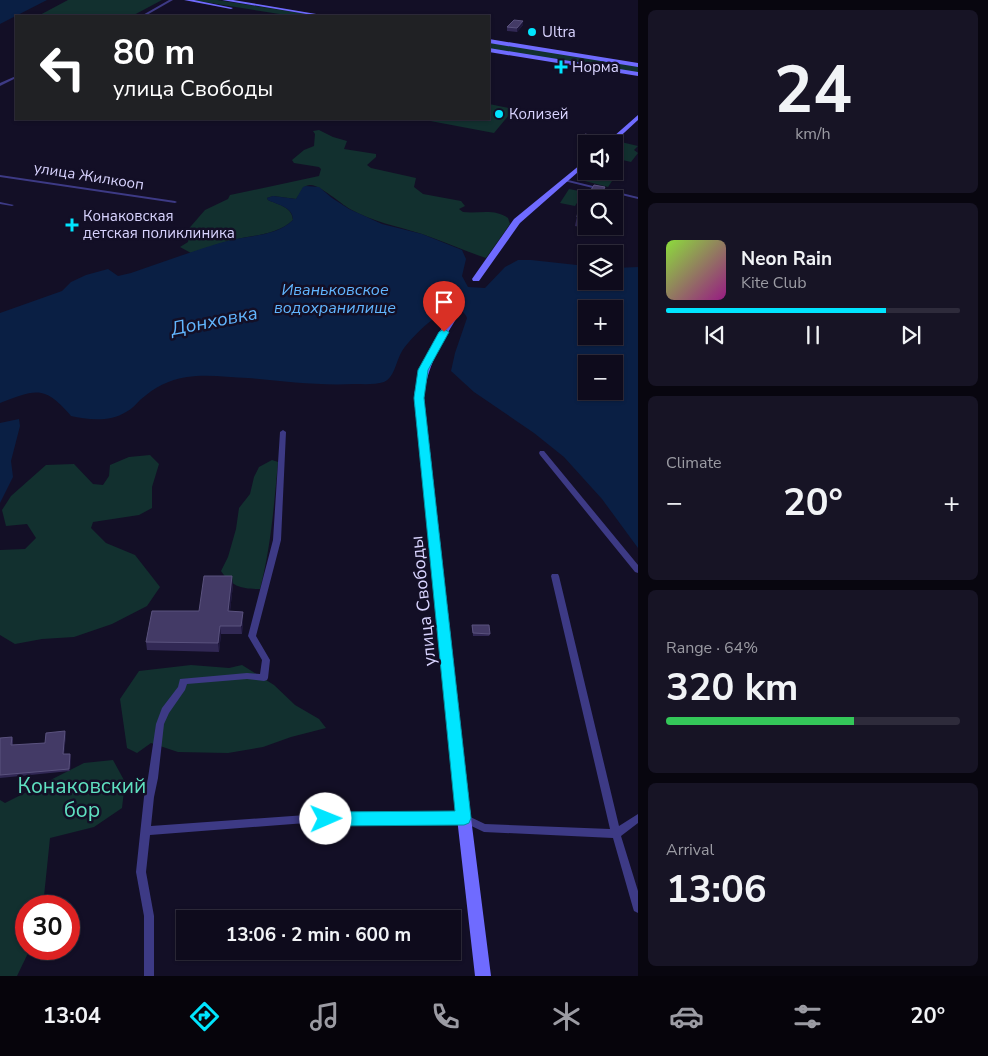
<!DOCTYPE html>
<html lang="en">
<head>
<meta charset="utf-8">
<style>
	body { margin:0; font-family:"Nunito Sans",sans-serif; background:#171425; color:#f1f3f6; height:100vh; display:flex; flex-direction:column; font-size:19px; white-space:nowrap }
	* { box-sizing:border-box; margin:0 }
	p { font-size:16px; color:#9b9ba3 }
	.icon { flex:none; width:28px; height:28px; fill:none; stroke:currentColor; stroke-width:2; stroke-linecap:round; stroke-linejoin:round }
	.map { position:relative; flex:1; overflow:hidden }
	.drawer { display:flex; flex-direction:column; gap:10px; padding:10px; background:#08060f; width:350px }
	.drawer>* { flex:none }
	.top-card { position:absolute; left:15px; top:15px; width:475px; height:105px; border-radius:0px; box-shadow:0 1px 4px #0004,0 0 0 1px #2e2b3b; background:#202124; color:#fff; overflow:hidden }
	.buttons { position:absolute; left:578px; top:135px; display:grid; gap:10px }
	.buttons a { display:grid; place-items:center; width:45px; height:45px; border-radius:0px; background:#0e0b1c; box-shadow:0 1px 4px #0004,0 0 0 1px #2e2b3b; font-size:25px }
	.speed { position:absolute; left:15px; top:895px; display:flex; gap:10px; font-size:25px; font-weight:700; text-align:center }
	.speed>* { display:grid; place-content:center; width:65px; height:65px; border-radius:50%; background:#0e0b1c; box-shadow:0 1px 4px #0004,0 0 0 1px #2e2b3b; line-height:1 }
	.speed .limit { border:8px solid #d22; background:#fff; color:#111 }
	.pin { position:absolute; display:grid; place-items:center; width:42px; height:42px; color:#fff; margin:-51px -21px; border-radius:50% 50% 50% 0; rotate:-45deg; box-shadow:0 0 5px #0007 }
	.pin .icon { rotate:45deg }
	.me { position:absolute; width:55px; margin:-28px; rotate:89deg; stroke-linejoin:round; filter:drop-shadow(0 0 4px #0008) }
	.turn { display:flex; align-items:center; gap:18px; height:105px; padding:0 15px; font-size:22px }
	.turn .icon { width:65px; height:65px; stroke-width:2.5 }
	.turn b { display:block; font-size:35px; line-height:42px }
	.big { font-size:38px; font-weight:700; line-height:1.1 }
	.drawer .tile { flex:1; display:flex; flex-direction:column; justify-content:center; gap:8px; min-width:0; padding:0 18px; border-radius:8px; background:#171425 }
	.drawer .dial { align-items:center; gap:0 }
	.dial b { font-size:65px; line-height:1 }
	.song { display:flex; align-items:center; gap:15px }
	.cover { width:60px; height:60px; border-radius:8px; background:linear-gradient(135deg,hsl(90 70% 55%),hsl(310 70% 35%)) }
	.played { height:5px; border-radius:2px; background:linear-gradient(90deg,#00e5ff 75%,#2e2b3b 75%) }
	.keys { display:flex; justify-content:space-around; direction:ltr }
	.heat { display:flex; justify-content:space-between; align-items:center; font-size:28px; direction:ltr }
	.charge { height:8px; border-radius:4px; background:linear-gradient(90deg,#34c759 64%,#2e2b3b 0) }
	.trip { position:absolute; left:176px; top:910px; width:285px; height:50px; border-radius:0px; background:#0e0b1c; box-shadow:0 1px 4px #0004,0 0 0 1px #2e2b3b; font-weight:700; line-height:50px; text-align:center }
	.tab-bar { display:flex; height:80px; justify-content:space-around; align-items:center; background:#06040b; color:#9b9ba3 }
	.tab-bar .icon { width:35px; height:35px }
	.tab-bar .current { color:#00e5ff }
	.tab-bar b { font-size:22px; color:#f1f3f6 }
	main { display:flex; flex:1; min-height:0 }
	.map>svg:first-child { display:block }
</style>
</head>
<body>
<main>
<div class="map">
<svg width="638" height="976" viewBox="0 0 638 976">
	<rect width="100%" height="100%" fill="#130f26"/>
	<path fill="#12302f" d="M68,0H162L132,16H38Z
		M192,0H217L320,16H292Z
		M489,42L638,66V73L489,49Z
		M489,104L514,109L494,133L425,120L489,119Z
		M319,130L333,137L347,141L344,149L376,154V157L367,165L371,168L416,178L414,187L423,194L461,201L465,206L459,209L463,212C479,214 494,208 508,218L510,224L486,258C464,251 443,241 422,234C397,226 373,222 350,209C340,203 321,186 311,185C302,184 301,194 296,199L273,196L267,198L268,200C279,205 292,207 293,220C277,235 254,235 233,240C219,243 205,249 191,253L180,247L188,242L189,237L185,233L205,210L228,199L230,195L319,176L321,169L319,167L294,163L292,160L304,150L314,146L315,134L313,131Z
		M621,142L638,146L634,150L638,153L631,162L614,158V152L620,147L618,145Z
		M614,161L624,163L608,187L581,180L591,171H614Z
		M569,189L584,192L575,206L560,203Z
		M150,455L159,464L152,487V508L139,515L93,522L91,528L106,543L135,555L160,587L147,606L112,624L74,637L42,639L15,644L0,635V550L25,549L36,538L27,524L6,526L2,510L11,496L46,465L74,464L93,484L103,485L109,476L110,465L129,457Z
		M272,460L278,462C274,505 271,547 260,589C242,589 232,587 221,571L228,557L236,529L239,508L250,494L254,477L259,467Z
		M191,665L229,668L242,665L274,685L295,705L319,719L326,728L291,737L263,747L228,753L178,752L151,743L137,753L127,748L120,699L139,671Z
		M113,760L125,782L122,808L94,827L50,838L43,906H26V949H30L17,976H0V800L5,803L84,763Z"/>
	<path fill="#0a1f44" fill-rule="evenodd" d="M0,0H47L0,24Z
		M306,186L319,187L332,198L349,209L382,224L422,234L462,250L466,259L462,276L468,287L485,288L505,267L518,260H531L586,266V281H614V268L638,267V548L602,499L564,457L534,433L474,392L451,371L455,353L467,318C455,290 408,340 401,353C396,362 394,378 384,382C375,385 363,384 354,384C318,386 283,381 248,378C228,377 206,374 187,377C168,380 155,387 140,400C136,404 132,409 126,412C110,422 88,420 71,416C44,384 35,390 0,403V313L62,291L71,282L86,275L108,269L118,276L131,273C164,262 197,249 231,240C252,235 277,236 293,220C293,207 278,205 268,200L267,198L273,196L296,199L303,187ZM586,309H614V336H586ZM586,364H614V391H586Z
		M19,419L20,426L11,461L13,477L0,503V423Z"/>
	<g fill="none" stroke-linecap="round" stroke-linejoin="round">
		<path fill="#3d3a85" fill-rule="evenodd" d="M169,0H173L145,16H141Z
			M16,76V78L0,86V83Z
			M0,175L175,201L177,202L175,203L0,177Z
			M564,179L638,197V199L564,181Z
			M0,202L14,205L12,206L0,204Z
			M283,430L286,432L281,540L256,636L270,660L268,678L267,680L264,681L247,679L187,684L185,690L169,713L164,724L158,778L154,797L151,826L306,815L464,814L485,824L610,829L551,576L552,574H558L559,576L619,826L638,814V823L621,836L638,891V913L634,911L633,908L613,838L484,832L463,822L306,823L150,835L146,872L154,916V976H144V916L136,872L144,797L148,778L156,724L162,708L178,687L180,679L247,673L260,674L262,660L248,636L273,540L280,432Z
			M540,451H544L638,565V573L635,572L540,455L539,453Z"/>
		<path fill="#6f6bff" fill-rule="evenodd" d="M184,0H194L233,8L231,9Z
			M222,0H233L328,16H318Z
			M489,39L638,63V67L489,43Z
			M489,48L638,72V76L489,52Z
			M638,115V120L612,144H605Z
			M586,160V165L520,223L479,281H473L472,279L514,219Z
			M449,317H455L456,319C441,344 426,368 424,398L471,818L491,976H475L457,818L414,398C417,367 433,342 449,317Z"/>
	</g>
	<path fill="#312854" d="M523,25L517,32L507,31V27Z
		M594,136L593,140L591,144H586V146L579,145L580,140Z
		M594,185L605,187L603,196L601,199H586V226L585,228L575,226L578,211Z
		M614,219L622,221L619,235L601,232L592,226H614Z
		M233,585L230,611L243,612V620L242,634H221L219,652L147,650L146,642L199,611Z
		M472,625L490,634L489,636H473Z
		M66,734L64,754L71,756L70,771L0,778V738L12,737L13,739V745L45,743Z"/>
	<path fill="#1d163a" d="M523,21V25L517,32V28Z
		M594,136L593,140L591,144H589V142Z
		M605,187L603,196L601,199H598Z
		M232,576L233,585L229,620L228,611Z
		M243,612V620L242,634L241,626Z
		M220,626L221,634L219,652L218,643Z
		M65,731L66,734L64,757L63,754Z
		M70,754L71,756L70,771L69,769Z"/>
	<path fill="#433a66" stroke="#5a527e" d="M514,20L523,21L517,28L507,27Z
		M585,134L594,136L589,142L580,140Z
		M594,185L605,187L598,199H586V219L577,217L578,211Z
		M614,219L622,221L621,226L614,225Z
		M204,576H232L228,611L243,612L241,626H220L218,643L146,642L152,611H199Z
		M472,625H489L490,634L473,633Z
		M65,731L63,754H70L69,769L0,775V738L12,737L11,745L45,743L46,733Z"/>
	<path fill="#00e5ff" stroke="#0095a6" d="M444,329L449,332L428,370L424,398L471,818L469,823L464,825L326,826L320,824L318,819L320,814L326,812L455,811L414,398L418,370L439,332Z"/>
	<g fill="#00e5ff" stroke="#130f26" stroke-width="2">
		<circle cx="532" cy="32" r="5"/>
		<path d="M558.5 59.5h5v5h5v5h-5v5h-5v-5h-5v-5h5z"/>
		<circle cx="499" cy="114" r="5"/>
		<path d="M69.5 217.5h5v5h5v5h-5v5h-5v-5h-5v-5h5z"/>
	</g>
	<g text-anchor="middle" stroke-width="5" stroke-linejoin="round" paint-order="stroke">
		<g font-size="15" fill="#d9d4ff" stroke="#130f26" text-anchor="start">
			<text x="542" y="37">Ultra</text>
			<text x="572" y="72">Норма</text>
			<text x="509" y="119">Колизей</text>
			<text x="83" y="221">Конаковская<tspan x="83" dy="17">детская поликлиника</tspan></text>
		</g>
		<g font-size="15" fill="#d9d4ff" stroke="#130f26">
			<text transform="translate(89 176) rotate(9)" y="5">улица Жилкооп</text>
		</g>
		<g font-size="16" font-style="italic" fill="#62b6ff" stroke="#130f26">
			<text x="335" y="295">Иваньковское<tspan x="335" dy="18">водохранилище</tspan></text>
		</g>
		<g font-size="18" fill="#d9d4ff" stroke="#130f26">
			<text transform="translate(423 601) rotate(-96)" y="6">улица Свободы</text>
		</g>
		<g font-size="19" font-style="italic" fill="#62b6ff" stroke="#130f26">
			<text transform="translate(214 320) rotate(-11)" y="7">Донховка</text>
		</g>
		<g font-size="21" fill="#5fe0c0" stroke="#130f26">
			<text x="82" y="793">Конаковский<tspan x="82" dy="24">бор</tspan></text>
		</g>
	</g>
</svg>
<div class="buttons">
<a><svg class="icon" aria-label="sound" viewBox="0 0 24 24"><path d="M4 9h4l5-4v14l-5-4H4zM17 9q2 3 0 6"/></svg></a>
<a><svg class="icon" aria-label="search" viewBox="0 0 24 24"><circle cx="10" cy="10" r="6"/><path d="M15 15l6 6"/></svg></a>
<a><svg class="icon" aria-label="layers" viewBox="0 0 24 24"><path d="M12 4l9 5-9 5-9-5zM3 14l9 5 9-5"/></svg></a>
<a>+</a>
<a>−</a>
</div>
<div class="speed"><div class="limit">30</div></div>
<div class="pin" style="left:444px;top:332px;background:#d93025"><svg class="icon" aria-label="arrive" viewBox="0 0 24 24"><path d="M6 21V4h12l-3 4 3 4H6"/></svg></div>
<svg class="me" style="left:326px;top:819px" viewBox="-20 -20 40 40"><circle r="19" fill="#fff"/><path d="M0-13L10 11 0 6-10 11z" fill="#00e5ff"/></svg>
<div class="trip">13:06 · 2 min · 600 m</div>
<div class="top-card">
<div class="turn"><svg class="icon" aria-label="left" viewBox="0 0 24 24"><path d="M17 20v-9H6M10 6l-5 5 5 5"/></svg><div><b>80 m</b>улица Свободы</div></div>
</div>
</div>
<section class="drawer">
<div class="tile dial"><b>24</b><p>km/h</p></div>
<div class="tile">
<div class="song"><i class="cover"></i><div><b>Neon Rain</b><p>Kite Club</p></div></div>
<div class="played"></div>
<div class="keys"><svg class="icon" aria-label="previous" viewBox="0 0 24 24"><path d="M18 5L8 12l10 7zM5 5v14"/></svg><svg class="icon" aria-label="pause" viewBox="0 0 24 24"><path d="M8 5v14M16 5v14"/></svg><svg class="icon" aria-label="next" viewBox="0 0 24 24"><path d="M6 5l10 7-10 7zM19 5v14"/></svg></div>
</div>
<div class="tile"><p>Climate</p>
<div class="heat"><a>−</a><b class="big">20°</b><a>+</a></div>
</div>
<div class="tile"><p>Range · 64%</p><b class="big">320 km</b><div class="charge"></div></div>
<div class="tile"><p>Arrival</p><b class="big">13:06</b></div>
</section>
</main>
<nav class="tab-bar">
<b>13:04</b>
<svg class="icon current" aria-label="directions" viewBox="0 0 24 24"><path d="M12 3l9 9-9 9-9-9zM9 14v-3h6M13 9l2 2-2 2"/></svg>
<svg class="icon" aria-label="music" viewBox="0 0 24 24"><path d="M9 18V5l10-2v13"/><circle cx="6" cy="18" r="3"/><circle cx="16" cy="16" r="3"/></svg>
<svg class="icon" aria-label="phone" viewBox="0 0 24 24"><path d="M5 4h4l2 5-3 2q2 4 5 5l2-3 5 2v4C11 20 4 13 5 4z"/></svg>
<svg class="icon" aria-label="climate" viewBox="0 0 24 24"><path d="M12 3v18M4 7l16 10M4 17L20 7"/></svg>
<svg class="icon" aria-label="car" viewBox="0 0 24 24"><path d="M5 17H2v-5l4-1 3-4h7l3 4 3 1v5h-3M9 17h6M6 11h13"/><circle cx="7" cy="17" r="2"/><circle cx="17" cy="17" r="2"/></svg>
<svg class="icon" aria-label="filters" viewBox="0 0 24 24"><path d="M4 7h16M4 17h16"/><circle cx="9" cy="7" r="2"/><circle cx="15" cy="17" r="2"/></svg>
<b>20°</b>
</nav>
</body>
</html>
